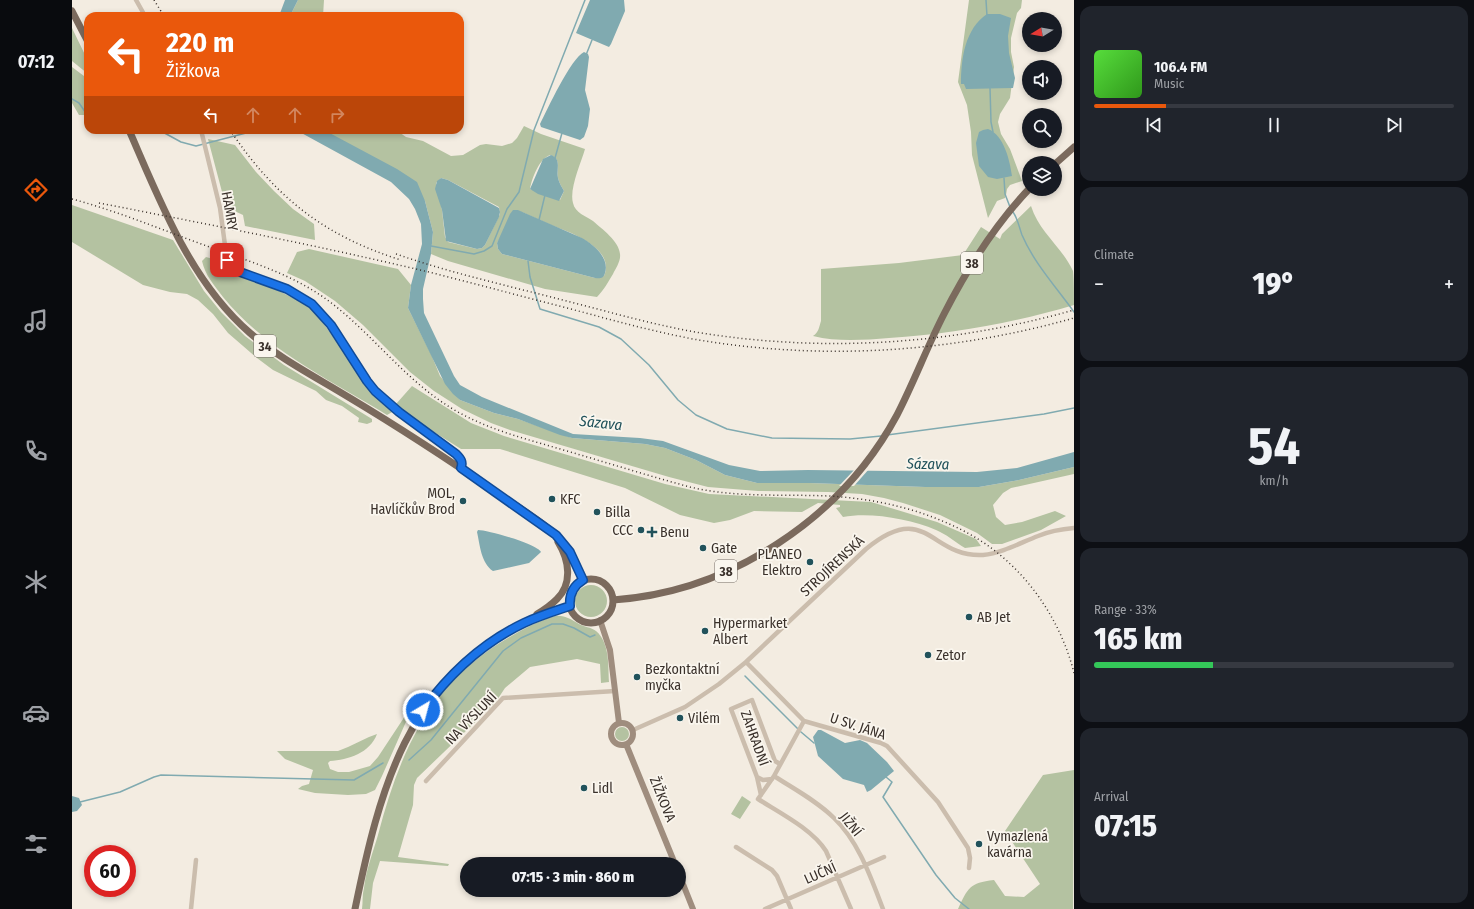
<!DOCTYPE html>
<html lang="en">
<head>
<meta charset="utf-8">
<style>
	body { margin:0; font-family:"Fira Sans Condensed",sans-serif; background:#20242c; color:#f1f3f6; height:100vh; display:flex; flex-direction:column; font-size:15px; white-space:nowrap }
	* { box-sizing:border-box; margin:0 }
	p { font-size:13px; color:#9ea1a6 }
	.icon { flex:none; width:22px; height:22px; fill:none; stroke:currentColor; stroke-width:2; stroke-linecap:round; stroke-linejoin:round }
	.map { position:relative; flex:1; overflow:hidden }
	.panel { display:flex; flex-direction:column; gap:6px; padding:6px; background:#0d0f14; width:400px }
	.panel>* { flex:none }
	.top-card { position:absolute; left:12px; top:12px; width:380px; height:122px; border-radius:12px; box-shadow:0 2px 6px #0003; background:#ea580c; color:#fff; overflow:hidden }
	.needle { width:26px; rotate:259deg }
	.tools { position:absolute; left:950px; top:12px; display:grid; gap:8px }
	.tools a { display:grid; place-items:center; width:40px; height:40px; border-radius:50%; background:#171b24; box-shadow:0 2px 6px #0003; font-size:20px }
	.speed { position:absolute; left:12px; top:845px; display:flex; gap:8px; font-size:20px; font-weight:700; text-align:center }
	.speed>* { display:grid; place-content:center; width:52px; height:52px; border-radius:50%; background:#171b24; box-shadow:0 2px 6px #0003; line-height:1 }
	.speed .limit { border:6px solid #d22; background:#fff; color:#111 }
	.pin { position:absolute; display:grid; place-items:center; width:34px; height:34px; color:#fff; margin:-17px; border-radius:8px; box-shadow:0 2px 6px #0006 }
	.me { position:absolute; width:44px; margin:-22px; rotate:37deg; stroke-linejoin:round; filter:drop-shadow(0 0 3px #0008) }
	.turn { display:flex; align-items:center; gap:14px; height:84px; padding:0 16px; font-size:18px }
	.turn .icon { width:52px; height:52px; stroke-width:2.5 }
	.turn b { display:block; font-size:28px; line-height:34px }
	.lanes { display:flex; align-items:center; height:38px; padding:0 16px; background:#0003; justify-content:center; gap:20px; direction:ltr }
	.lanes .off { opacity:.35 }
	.big { font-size:30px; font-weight:800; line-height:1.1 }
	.panel .tile { flex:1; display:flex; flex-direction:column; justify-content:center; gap:6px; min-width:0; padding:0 14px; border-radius:12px; background:#20242c }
	.panel .dial { align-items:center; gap:0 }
	.dial b { font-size:52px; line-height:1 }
	.song { display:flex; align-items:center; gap:12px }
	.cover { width:48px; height:48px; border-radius:6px; background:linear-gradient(135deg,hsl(110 70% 55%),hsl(110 70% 35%)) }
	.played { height:4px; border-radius:2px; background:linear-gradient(90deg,#ea580c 20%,#363941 20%) }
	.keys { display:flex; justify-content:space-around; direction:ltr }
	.heat { display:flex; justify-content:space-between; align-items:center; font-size:22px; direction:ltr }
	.charge { height:6px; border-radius:3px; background:linear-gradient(90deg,#34c759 33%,#363941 0) }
	.trip { position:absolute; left:388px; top:857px; width:226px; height:40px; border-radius:20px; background:#171b24; box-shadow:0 2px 6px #0003; font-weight:800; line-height:40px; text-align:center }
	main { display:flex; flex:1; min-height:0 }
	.tab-bar { display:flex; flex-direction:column; width:72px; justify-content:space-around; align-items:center; background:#090b0e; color:#9ea1a6 }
	.tab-bar .icon { width:28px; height:28px }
	.tab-bar .current { color:#ea580c }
	.tab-bar b { font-size:18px; color:#f1f3f6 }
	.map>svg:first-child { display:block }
</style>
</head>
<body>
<main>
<nav class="tab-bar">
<b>07:12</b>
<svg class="icon current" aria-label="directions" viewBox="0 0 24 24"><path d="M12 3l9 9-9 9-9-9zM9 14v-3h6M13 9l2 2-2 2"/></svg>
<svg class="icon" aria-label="music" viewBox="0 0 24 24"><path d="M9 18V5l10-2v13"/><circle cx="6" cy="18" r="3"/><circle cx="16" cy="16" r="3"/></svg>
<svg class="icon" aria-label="phone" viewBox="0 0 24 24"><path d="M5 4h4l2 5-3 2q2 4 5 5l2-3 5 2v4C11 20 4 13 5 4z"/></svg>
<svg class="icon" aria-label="climate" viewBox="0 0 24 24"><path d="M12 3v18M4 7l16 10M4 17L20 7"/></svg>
<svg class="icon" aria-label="car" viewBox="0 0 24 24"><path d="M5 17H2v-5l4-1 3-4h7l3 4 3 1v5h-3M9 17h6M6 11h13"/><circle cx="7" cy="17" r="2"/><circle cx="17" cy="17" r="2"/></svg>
<svg class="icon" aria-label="filters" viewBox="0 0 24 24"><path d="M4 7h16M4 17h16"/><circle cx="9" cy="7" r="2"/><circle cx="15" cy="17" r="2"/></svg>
</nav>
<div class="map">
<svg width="1002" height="909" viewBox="0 0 1002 909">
	<rect width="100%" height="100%" fill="#f3ece1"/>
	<path fill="#b4c2a1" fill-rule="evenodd" d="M226,0H252L251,16H218Z
		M897,0H950L949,8L945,13L939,38V52L942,67L938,98L928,114L926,122L929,134L938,149L950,181L938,185L935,189L934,195L933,198L925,201L916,218L900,155L899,132L895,105L886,82Z
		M0,28L16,61V74L0,61Z
		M0,67L16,79V115H7L0,103Z
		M452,126L469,134L513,149C509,163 497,189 501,203C503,213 514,216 521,221C530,229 547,241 548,254C549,261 544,268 541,274C536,282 532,290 525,297L473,289L376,261L359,254L361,232L353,201L252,130H324L334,137L351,141L379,156L391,155L408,145L414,144L430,146L440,143L445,138ZM478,155C490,158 484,169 486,178C487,183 490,187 492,191L488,200L458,189C460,178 467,159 478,155ZM369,178L376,180L427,207L428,214L413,245L410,248L405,249L376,242L373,237L370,210L364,183ZM444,210C456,214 467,220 479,225C497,232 544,248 532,276L523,278L430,254L426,249L425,243Z
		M136,139L163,145L184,172L202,191L221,209L242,224L243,240L173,226L171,215L154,207Z
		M0,205L101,240L132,291L149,312L173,336L212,365L300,419V422L295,424L286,422L287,418L270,406L254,400L244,391L201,370L185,358L156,333L141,314L126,300L115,294L98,292L71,285L0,242Z
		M959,206C967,232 990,247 1001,271C1002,278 1002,297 1002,305C941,323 880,334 817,338C792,340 765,342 741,336C747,332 747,327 749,321V269L827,263L891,255L909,227L928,239L930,234Z
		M237,249L326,269L339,285L336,308L359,354L368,376L388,400L422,413L446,419L500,438L573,444L593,448L624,460L653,475L685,483H737L853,487H907L947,480L1002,467V474L939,488L931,493L921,505L924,517L933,525L950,522L983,511L994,516L969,530L930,544H920L905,533L868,515L831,503L812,498L790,494L756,492L686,491L636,487L597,477L438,430L419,423L390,409L362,391L338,372L291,325L263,301L233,281L215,273L225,252Z
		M134,257L141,259L158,270L207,291L239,307L266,343L292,384L312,405L322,411L315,415C258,380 194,350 151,297C142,285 133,275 130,261Z
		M340,386L399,423L432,436L593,484L637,494L799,502L865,522L904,539L909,546L893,548C883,542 874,534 864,530C838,519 799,512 771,517L764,508L768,507V505L746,503L730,512L682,511L658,520L642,523L608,515L553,488L428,449H389L338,417L324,404Z
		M503 601a16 16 0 1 1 32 0a16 16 0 1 1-32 0Z
		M483,616C493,615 498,619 507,624C512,627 519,627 524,631C538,643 536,666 537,682L529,683L528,664L505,659L458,667L433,688L423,703L345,778L342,785L341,805L326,857L377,864L376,866L308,861L301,883L298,909H290C291,902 290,895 292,888C294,870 301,852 306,835C328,751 358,683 436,638C451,629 466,621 483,616Z
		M335,713L337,715L310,776L303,790L294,794L276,795L243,793L226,789L230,786L237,784L241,770L213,759L205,751H266L276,747L297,737L305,734C298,753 276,760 258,761L256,763L258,769L266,772H277L298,766L306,757Z
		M543 734a7 7 0 1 1 14 0a7 7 0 1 1-14 0Z
		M1002,770L1001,909H886C896,888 897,883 922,880L933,896L952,897L968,884L933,831L971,775Z
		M670,796L679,802L668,819L659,814Z"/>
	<path fill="#80aab0" d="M213,0H226L218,16H207Z
		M518,0H552L553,11L539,44L537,47L504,33Z
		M915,14H928L939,18L936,36L937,53L943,78L941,88L894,89L892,84H889C889,58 893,29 915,14Z
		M512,52L516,54L517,57L513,90L518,109L516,126L512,137L508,140L469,127L468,124C475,110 499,58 512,52Z
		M916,129C932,135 938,161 940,176L925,179L916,177L907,166L904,143L907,132L911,130Z
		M224,130H252L325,169L345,182L353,201L361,232L359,254L351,289V299L352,313L382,376L388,385L410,397L501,434L568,438L591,441L657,465L688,471L736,470L905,472L945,468L1002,452V467L947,480L907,487H853L737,483H685L653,475L624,460L593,448L573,444L500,438L488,435L446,419L422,413L388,400L381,394L373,384L336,308L339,285L350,244L349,224L343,209L337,199L319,182Z
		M479,155C490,159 484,169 486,178C487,183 490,187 492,191L487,201L466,194L458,189L471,159Z
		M369,178L376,180L427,208L428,212L427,217L413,245L410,248L405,249L374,241L370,210L363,189L365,181Z
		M441,210H446L510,238C521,244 538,258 533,273C532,278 528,279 523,278L430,254L426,249L425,243L438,214Z
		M406,530C416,530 465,544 469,552L457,563L421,571C409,563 408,545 405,532Z
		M746,730H749L773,743L788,740L795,743L815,762L822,771L799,790L795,792L792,785L771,779L746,756L741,737Z
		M0,796L7,798L10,805L5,811L0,812Z"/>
	<path fill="#f3ece1" d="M783,469H797L782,486H767Z"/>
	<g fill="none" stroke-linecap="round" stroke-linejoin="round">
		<path stroke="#80aab0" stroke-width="1.5" d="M914,0L915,16
			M514,55L520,40
			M918,88L919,122L921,132
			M0,99L7,103L16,116
			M87,130L109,142L124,146L174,133L199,130
			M483,158L490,133
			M932,178L933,194L938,207
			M941,212C946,219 947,227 950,235C962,263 984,287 1002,312
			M467,220L473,195
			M359,246L402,254L412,251L420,246L435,209L447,192L462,130L513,0
			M456,261L458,277L468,309L527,327L549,339L577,365L606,400L624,415L655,429L700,438L778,439L809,436
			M815,435L972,414L1002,408
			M673,676L729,732L742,743
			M337,760L359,740L431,651L449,638L480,624H491L502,628L518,637L523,635
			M814,777L820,782L811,797L864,875L883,898L897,909
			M8,802L48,792L82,777L89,775L282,780L311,763"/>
		<path stroke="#cbbdad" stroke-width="4.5" d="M64,0L73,16
			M129,130L148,208L155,260L161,268L168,272C202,284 236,293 259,324C274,345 284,371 303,390C314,403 329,413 343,423C357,433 371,444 384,454L389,460V468
			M674,662L732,721L809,743L815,746L866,802L896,848L898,858L897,868
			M732,721L702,776L686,799C708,813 740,829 754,851L779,909
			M561,730L613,707L647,684L674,662L794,549C855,499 858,558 911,555C930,553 948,543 966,536C978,531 990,529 1002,528
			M702,776C722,789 745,801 762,818C787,842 799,878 811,909
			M685,777L691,780L700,779
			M354,781L431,698L543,691
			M689,795L685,777L659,709L680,700L703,761L708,764
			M664,847L700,870L705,876L719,909
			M119,909L124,860
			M693,909L812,857"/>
		<path stroke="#9f8d7e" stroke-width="6" d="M528,620L538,650L547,723
			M539 734a11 11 0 1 1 22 0a11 11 0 1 1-22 0Z
			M554,744L603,864
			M607,874L621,909"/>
		<path stroke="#7b6a5d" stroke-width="7" d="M0,11L16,42
			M57,130C88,201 118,281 178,333C208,359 244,377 278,398C328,428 377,460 425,493C447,508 477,525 493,545C502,556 506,568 511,581
			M983,164L1002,147
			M497 601a22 22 0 1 1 44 0a22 22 0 1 1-44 0Z
			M541,600C658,592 769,519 825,415C842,382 855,347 872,314C895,269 922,226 957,189
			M465,614C472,610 479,605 485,599C501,583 497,560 486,542
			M283,909C307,792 335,679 452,623C467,616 483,611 498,606"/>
		<path stroke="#3a312b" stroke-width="1.5" stroke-dasharray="1 3" stroke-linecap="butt" d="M82,0L92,16
			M158,130C203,197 252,236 329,260
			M0,199C45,211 88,229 132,245C173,260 218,273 254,299C301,333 334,383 386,412C420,431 458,440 495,451C536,463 577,476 618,487C664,498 710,494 757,496C808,499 857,511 901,536C951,565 988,617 1002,673
			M27,203C140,225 253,247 365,274C415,287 464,300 514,313C550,323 585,332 621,339C748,361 878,353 1002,318
			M324,254C373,271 424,283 475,296C524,308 573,323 623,332C750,353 878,345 1002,310"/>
	</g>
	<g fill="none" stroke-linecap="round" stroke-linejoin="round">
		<g stroke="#114b97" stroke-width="10">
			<path id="route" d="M155,260L161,268L168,272L215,289L240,304L259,325L295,381L303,391L327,412L384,454C389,459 391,462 389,468L484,535L498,552L511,580C501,586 497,594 498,606C483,611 467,616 452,623C410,643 378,673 351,710"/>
		</g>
		<use href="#route" stroke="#1a73e8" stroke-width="7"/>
	</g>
	<g fill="#21525b" stroke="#faf6ee" stroke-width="1.5">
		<circle cx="480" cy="499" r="4"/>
		<circle cx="391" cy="501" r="4"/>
		<circle cx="525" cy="512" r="4"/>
		<circle cx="569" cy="530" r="4"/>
		<path d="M578 526h4v4h4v4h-4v4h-4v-4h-4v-4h4z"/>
		<circle cx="631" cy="548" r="4"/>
		<circle cx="738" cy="562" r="4"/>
		<circle cx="897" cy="617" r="4"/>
		<circle cx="633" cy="631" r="4"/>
		<circle cx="856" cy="655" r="4"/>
		<circle cx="565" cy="677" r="4"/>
		<circle cx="608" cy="718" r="4"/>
		<circle cx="512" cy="788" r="4"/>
		<circle cx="907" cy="844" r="4"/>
	</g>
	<g text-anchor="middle" stroke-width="3.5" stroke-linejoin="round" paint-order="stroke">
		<g fill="#faf6ee" stroke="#746c66" stroke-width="1">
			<rect x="889" y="252" width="22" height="22" rx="3"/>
			<rect x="182" y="335" width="22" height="22" rx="3"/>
			<rect x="643" y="560" width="22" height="22" rx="3"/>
		</g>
		<g font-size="13" font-weight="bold" fill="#3a312b">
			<text x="900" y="268">38</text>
			<text x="193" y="351">34</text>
			<text x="654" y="576">38</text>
		</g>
		<g font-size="14" fill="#3a312b" stroke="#faf6ee">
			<text transform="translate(158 211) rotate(80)" y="5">HAMRY</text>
			<text transform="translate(760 566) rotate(-43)" y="5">STROJÍRENSKÁ</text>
			<text transform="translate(399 718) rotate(-46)" y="5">NA VÝSLUNÍ</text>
			<text transform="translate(786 726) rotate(18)" y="5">U SV. JÁNA</text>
			<text transform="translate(683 738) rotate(70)" y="5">ZAHRADNÍ</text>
			<text transform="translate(591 799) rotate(68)" y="5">ŽIŽKOVA</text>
			<text transform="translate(779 824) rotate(52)" y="5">JIŽNÍ</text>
			<text transform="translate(748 873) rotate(-24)" y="5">LUČNÍ</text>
		</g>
		<g font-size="14" fill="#3a312b" stroke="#faf6ee" text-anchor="start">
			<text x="383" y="498" text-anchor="end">MOL,<tspan x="383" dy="16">Havlíčkův Brod</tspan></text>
			<text x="488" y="504">KFC</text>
			<text x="533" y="517">Billa</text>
			<text x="561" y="535" text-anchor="end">CCC</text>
			<text x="588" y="537">Benu</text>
			<text x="639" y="553">Gate</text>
			<text x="730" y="559" text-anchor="end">PLANEO<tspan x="730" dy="16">Elektro</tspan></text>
			<text x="905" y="622">AB Jet</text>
			<text x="641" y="628">Hypermarket<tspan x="641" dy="16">Albert</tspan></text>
			<text x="864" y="660">Zetor</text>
			<text x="573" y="674">Bezkontaktní<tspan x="573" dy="16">myčka</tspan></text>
			<text x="616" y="723">Vilém</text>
			<text x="520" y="793">Lidl</text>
			<text x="915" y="841">Vymazlená<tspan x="915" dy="16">kavárna</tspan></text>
		</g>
		<g font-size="15" font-style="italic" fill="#21525b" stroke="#faf6ee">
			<text transform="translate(529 423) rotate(6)" y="5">Sázava</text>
			<text transform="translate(856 464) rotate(1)" y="5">Sázava</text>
		</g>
	</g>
</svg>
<div class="tools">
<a><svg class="needle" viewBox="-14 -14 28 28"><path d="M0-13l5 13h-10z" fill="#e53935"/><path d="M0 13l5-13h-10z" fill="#9ea1a6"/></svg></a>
<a><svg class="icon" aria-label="sound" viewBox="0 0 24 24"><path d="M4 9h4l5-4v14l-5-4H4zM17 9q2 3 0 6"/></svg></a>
<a><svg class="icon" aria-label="search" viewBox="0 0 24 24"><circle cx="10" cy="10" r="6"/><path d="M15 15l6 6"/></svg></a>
<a><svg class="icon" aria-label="layers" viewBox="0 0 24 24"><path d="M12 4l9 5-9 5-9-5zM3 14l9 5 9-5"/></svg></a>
</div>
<div class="speed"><div class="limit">60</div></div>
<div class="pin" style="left:155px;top:260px;background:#d93025"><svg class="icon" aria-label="arrive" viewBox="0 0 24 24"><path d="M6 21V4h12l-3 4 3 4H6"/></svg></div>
<svg class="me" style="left:351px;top:710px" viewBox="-20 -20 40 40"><circle r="17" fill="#1a73e8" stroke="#fff" stroke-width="3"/><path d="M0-11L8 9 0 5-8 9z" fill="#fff"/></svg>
<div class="trip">07:15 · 3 min · 860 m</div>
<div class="top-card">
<div class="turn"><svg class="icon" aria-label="left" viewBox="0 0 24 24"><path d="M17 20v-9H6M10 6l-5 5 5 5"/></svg><div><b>220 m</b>Žižkova</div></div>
<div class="lanes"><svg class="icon" aria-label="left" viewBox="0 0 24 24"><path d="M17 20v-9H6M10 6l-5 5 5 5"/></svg><svg class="icon off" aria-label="ahead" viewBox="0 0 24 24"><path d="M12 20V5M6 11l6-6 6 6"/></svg><svg class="icon off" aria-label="ahead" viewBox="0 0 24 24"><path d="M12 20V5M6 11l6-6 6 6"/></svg><svg class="icon off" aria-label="right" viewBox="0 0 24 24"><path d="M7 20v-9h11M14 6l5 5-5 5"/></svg></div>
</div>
</div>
<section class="panel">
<div class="tile">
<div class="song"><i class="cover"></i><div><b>106.4 FM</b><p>Music</p></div></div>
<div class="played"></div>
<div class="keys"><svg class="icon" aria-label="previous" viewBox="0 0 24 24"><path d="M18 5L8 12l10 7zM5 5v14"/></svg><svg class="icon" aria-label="pause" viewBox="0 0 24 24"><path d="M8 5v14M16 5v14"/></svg><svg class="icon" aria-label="next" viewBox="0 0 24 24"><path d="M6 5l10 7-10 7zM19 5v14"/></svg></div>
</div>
<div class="tile"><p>Climate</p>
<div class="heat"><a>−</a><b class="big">19°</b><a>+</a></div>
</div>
<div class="tile dial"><b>54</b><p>km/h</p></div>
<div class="tile"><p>Range · 33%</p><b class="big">165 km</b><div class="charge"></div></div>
<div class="tile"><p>Arrival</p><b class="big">07:15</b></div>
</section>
</main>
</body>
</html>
